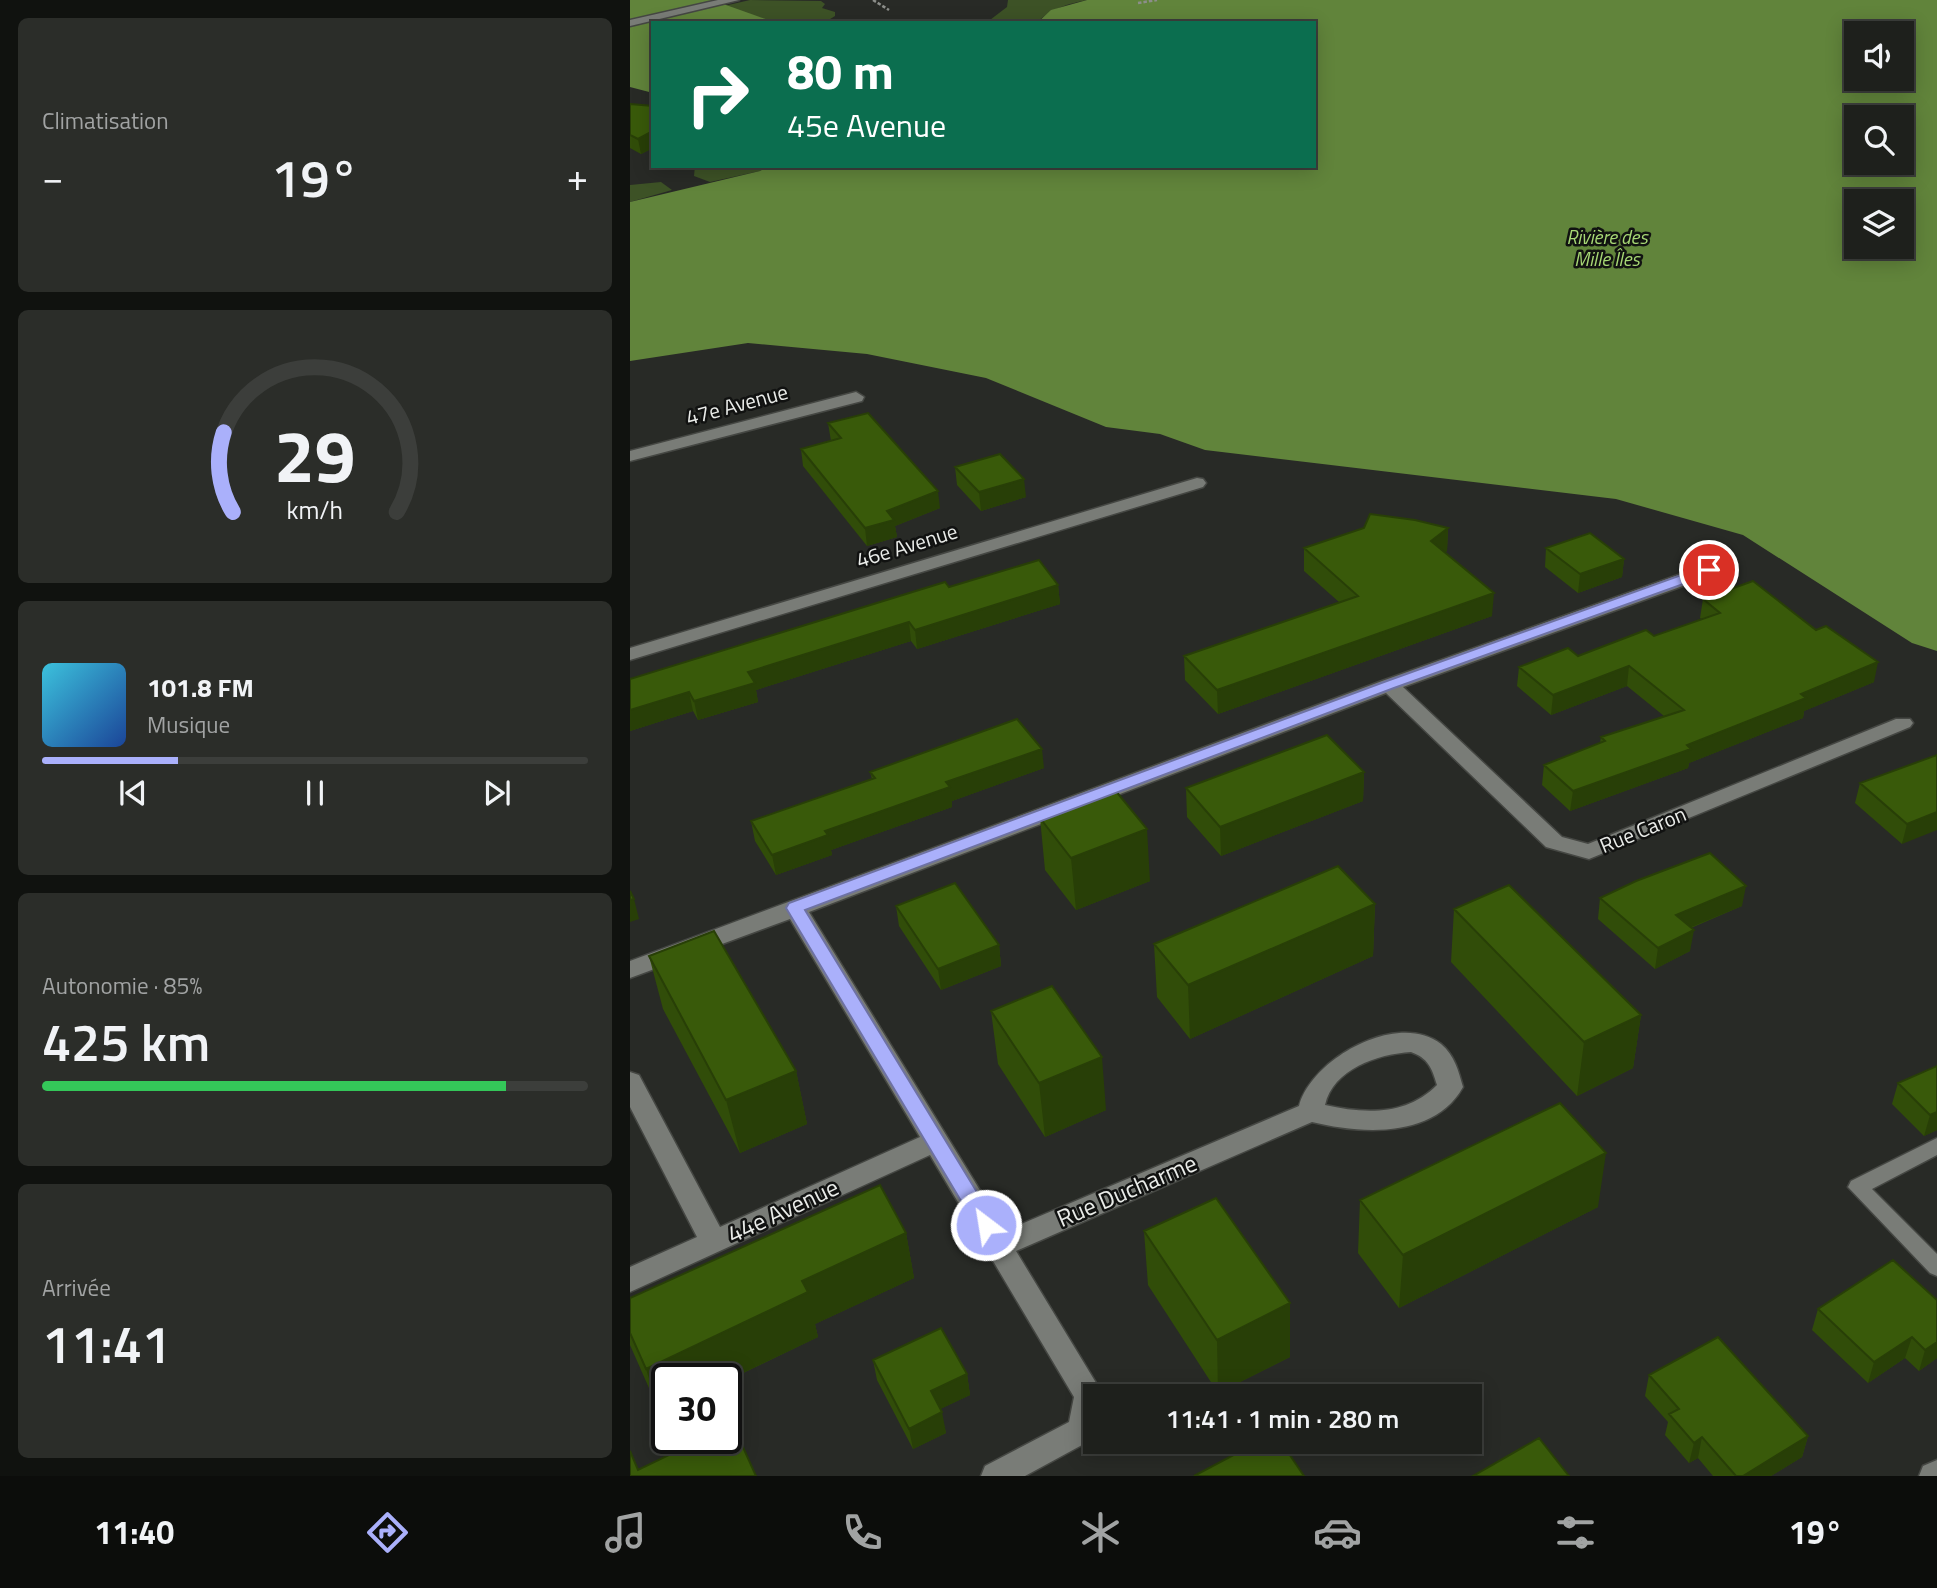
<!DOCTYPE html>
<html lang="fr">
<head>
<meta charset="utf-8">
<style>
	body { margin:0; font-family:"Titillium Web",sans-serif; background:#2b2d29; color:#f1f3f6; height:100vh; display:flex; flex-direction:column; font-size:26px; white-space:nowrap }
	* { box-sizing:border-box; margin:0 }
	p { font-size:23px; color:#a1a3a3 }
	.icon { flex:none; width:38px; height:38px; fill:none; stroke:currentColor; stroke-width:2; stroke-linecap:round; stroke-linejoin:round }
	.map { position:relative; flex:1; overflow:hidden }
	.sheet { display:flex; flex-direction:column; gap:18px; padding:18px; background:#10120f; width:630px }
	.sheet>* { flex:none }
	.top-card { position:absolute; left:21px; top:21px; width:665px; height:147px; border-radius:0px; box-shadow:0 4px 18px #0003,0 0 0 2px #3c3e3b; background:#0b6e4f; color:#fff; overflow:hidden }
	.tools { position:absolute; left:1214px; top:21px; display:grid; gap:14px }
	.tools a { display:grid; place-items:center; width:70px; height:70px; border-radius:0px; background:#1e201c; box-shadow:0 4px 18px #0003,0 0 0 2px #3c3e3b; font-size:35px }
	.speed { position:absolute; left:21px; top:1363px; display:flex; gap:14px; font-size:35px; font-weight:700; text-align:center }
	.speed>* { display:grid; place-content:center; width:91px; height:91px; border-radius:50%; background:#1e201c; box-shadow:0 4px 18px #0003,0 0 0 2px #3c3e3b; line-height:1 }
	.speed .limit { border:4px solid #111; border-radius:10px; background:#fff; color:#111 }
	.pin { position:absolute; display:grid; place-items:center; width:60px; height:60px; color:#fff; margin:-30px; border:4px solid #fff; border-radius:50%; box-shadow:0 2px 7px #0007 }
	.me { position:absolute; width:77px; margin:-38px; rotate:329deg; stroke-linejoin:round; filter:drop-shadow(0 0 5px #0008) }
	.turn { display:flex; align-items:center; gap:24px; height:147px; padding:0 21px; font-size:32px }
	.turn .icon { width:91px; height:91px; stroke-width:2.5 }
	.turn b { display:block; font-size:49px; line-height:60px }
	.big { font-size:52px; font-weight:600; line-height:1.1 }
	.sheet .widget { flex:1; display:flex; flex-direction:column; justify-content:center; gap:10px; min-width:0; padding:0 24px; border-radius:10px; background:#2b2d29 }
	.sheet .dial { align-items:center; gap:0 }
	.dial svg { height:182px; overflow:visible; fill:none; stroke:#3c3e3b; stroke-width:7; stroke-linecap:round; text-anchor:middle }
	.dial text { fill:#f1f3f6; stroke:none }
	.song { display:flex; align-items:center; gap:21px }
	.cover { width:84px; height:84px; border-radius:10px; background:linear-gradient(135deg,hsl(190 70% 55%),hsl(220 70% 35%)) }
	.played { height:7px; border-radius:4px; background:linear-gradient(90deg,#aab0fb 25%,#3c3e3b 25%) }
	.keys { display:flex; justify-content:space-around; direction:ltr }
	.heat { display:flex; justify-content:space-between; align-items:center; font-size:38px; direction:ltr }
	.charge { height:10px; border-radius:5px; background:linear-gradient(90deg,#34c759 85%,#3c3e3b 0) }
	.trip { position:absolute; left:453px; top:1384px; width:399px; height:70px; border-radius:0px; background:#1e201c; box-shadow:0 4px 18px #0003,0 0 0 2px #3c3e3b; font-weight:600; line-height:70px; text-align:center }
	.menu { display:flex; height:112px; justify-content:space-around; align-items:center; background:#0c0d0b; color:#a1a3a3 }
	.menu .icon { width:49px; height:49px }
	.menu .current { color:#aab0fb }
	.menu b { font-size:32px; color:#f1f3f6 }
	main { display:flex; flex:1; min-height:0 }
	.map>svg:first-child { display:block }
</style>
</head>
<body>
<main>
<section class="sheet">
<div class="widget"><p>Climatisation</p>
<div class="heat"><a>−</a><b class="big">19°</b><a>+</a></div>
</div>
<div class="widget dial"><svg viewBox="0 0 100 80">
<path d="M14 69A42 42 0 1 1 86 69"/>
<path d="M14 69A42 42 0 0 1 10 34" stroke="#aab0fb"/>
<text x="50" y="56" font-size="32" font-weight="700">29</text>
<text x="50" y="72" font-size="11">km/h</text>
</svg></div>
<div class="widget">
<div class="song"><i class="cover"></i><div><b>101.8 FM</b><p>Musique</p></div></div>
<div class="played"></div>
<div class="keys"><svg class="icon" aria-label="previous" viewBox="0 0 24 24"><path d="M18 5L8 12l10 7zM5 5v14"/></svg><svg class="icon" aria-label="pause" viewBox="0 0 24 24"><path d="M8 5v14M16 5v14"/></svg><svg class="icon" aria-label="next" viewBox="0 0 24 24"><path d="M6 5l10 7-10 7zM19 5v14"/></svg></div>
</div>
<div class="widget"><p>Autonomie · 85%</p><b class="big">425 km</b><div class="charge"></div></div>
<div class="widget"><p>Arrivée</p><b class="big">11:41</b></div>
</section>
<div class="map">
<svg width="1307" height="1476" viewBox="0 0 1307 1476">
	<rect width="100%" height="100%" fill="#282a26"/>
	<path fill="#3d5226" d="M120,0L191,1L195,4L192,8L205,12V16L197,21L212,23H147L94,6Z
		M378,0H457C439,4 420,8 407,23H356L377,7Z
		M65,166H139L130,171L80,182L64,176Z
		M31,182L42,190L0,202V185Z"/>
	<path fill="#61843b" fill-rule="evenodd" d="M0,0H82L147,23H23V93L0,87Z
		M457,0H1307V651L1282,643L1113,535L986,499L575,450L530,434L476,427L356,378L237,354L118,343L0,361V202L130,171L139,166H684V23H407L421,10ZM1227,33H1272V79H1227ZM1227,117H1272V163H1227ZM1227,201H1272V247H1227Z"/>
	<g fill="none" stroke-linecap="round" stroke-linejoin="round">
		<g stroke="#454743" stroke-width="3">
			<path id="lane" d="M1307,1138V1155L1242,1189L1307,1254V1276L1300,1273L1218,1187L1221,1181Z"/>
		</g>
		<g stroke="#454743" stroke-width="3">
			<path id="street" d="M88,0H109L0,26V20Z
				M226,392L234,397L232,401L0,461V451Z
				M567,478L573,479L576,483L573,487L0,660V648Z
				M1079,564L1086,566L1088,570L1086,574L773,687L932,837L958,844L1266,719H1280L1283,723L1280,727L959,859L916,847L756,693L179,912L375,1231L669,1106C681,1059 768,1010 811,1044C825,1056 828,1070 833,1087C804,1139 731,1134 682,1122L386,1251L474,1396H466V1433L463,1439L395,1476H351L355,1466L439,1422L444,1397L300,1155L0,1292V1267L67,1237L0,1107V1072L9,1075L90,1227L290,1137L160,919L0,978V961L752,681ZM781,1052C798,1058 802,1068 807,1085C776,1116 735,1114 695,1105C703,1069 748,1054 781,1052Z
				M1307,1460V1476H1289L1293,1466Z"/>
		</g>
		<path stroke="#8c8e8a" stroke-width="2.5" stroke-dasharray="3.5 2" stroke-linecap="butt" d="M243,0L259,10
			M508,3L527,0"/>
		<use href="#lane" fill="#797c77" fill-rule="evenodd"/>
		<use href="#street" fill="#797c77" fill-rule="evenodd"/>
	</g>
	<path fill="#314d09" d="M0,104L23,106V148L11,154L0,148Z
		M198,423L310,508L265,526L267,537L237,546L173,466L171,449L201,441Z
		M325,467L396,497L351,511L327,485Z
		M818,528L817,551L815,552L862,616L588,714L555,680L554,656L709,602L674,571V548Z
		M916,548L994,559L992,577L948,593L915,567Z
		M428,585L430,604L287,649L281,641L126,690L128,702L68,720L63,711L0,731V679L319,587Z
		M1073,599L1244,682L1174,711L1173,718L1059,763L1058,768L940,811L912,785L914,765L970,743L971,737L1034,716L997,686L921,715L887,686L889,667L948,656L1024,636L1072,619L1070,618Z
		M1307,755L1272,844L1225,803L1230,783Z
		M414,768L322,801V807L201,850L202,855L146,875L125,841L121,821L242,779L240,772Z
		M734,772L733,801L591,856L557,817L556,788Z
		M410,818L520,881L446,910L415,870Z
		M970,898L1112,906L1061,928L1060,951L1025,969L968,919Z
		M745,904L743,956L560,1039L527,997L524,944Z
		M266,906L369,945L371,966L311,990L269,926Z
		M824,909L1011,1015L1003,1068L947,1096L821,962Z
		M19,956L166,1071L177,1124L110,1153L33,1009Z
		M361,1011L476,1110L415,1137L368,1064Z
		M1307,1066V1130L1294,1136L1262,1104L1268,1083Z
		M730,1200L968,1207L769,1308L728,1253Z
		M514,1231L660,1357L588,1393L518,1285Z
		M276,1233L284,1278L185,1324L188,1337L30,1413L0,1345V1298Z
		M1307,1300V1358L1289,1371L1275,1358L1238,1383L1182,1330L1188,1309Z
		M243,1360L337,1374L340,1395L310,1409L316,1433L283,1449L247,1380Z
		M1019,1375L1178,1436L1172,1457L1141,1476H1083L1068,1458L1059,1463L1035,1435L1038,1422L1015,1396Z"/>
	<path fill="#283f07" d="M23,131V148L11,154L8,139Z
		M394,479L396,497L351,511L349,492Z
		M308,491L310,508L265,526L267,537L237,546L235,528L257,511Z
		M818,528L817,551L800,564L801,541Z
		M994,559L992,577L948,593L950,574Z
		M428,585L430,604L287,649L285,630Z
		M864,593L862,616L588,714L587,690Z
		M279,622L281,641L126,690L128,702L68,720L64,701L118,672Z
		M1248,662L1244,682L1174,711L1173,718L1059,763L1058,768L940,811L943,791L1057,745L1171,694Z
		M999,666L997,686L921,715L923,695Z
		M59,692L63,711L0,731V710Z
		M412,749L414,768L322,801V807L201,850L202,855L146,875L142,855L195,831L316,782Z
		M734,772L733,801L591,856L590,827Z
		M1307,812V830L1272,844L1277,824Z
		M517,829L520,881L446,910L441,858Z
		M1116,886L1112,906L1042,935L1046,915Z
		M4,899L9,919L0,922V900Z
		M745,904L743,956L560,1039L558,985Z
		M1064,930L1060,951L1025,969L1028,948Z
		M369,945L371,966L311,990L308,969Z
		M1011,1015L1003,1068L947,1096L954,1042Z
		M472,1057L476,1110L415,1137L409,1083Z
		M166,1071L177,1124L110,1153L96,1100Z
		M1307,1112V1130L1294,1136L1300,1115Z
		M976,1153L968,1207L769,1308L773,1255Z
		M276,1233L284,1278L185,1324L188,1337L96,1381V1379H37V1410L30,1413L16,1369L172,1281Z
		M660,1303V1357L588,1393L587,1340Z
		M1282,1337L1275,1358L1238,1383L1244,1362Z
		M1307,1342V1358L1289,1371L1295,1350Z
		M337,1374L340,1395L304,1412L301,1391Z
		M312,1412L316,1433L283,1449L279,1429Z
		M1178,1436L1172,1457L1141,1476H1113Z
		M1072,1437L1068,1458L1059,1463L1064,1443Z"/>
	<path fill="#395a0a" stroke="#283f07" stroke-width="2" d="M0,104L23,106V131L8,139L0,135Z
		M238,413L308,491L257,511L264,520L235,528L171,449L211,438L198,423Z
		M370,454L394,479L349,492L325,467Z
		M740,514L785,520L818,528L801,541L864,593L587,690L554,656L728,596L674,548L734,528Z
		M960,533L994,559L950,574L916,548Z
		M409,560L428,585L285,630L279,622L118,672L125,683L64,701L59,692L0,710V679L315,582L319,587Z
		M1123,581L1186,630L1196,626L1248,662L1171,694L1176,698L1057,745L1061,749L943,791L914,765L975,741L971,737L1054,710L999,666L923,695L889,667L938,648L948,656L1016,630L1024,636L1090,613L1073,599Z
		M387,719L412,749L316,782L320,787L195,831L198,835L142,855L121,821L245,778L240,772Z
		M697,735L734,772L590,827L556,788Z
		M1307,755V812L1277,824L1230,783Z
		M485,790L517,829L441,858L410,818Z
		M1080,853L1116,886L1046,915L1064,930L1028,948L970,898L1006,881Z
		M708,866L745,904L558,985L524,944Z
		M325,883L369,945L308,969L266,906Z
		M879,885L1011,1015L954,1042L824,909Z
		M0,891L4,899L0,900Z
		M84,931L166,1071L96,1100L19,956Z
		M422,986L472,1057L409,1083L361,1011Z
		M1307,1066V1112L1300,1115L1268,1083Z
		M930,1103L976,1153L773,1255L730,1200Z
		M250,1185L276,1233L172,1281L178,1292L16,1369L0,1333V1298Z
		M586,1198L660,1303L587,1340L514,1231Z
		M1263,1260L1307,1300V1342L1295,1350L1282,1337L1244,1362L1188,1309Z
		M311,1328L337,1374L301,1391L312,1412L279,1429L243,1360Z
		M1088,1337L1178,1436L1113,1476H1106L1072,1437L1064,1443L1039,1414L1049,1409L1019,1375Z
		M103,1425L126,1476H0V1451L8,1470L74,1438H96V1428Z
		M909,1438L939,1476H843Z
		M628,1442H651L674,1476H564Z"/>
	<path fill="#aab0fb" stroke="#6e72a3" stroke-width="2" d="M1079,565L1084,567V573L764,688L175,910L367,1225L364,1231H349L156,908L159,903L754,682Z"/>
	<g text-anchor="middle" stroke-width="5" stroke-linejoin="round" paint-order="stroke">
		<g font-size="19" font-style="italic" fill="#a7d875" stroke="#111211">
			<text x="977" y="244">Rivière des<tspan x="977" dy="22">Mille Îles</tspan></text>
		</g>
		<g font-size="21" fill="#eaece9" stroke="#111211">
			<text transform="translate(107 405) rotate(-15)" y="7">47e Avenue</text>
			<text transform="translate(277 546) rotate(-17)" y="7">46e Avenue</text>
			<text transform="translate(1013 830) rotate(-22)" y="7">Rue Caron</text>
		</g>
		<g font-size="24" fill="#eaece9" stroke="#111211">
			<text transform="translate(497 1191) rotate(-23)" y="8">Rue Ducharme</text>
			<text transform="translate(153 1211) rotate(-25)" y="8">44e Avenue</text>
		</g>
	</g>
</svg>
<div class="tools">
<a><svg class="icon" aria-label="sound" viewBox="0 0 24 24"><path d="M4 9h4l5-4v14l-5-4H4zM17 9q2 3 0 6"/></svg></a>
<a><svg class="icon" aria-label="search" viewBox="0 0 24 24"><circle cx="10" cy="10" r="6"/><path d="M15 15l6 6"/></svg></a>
<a><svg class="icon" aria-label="layers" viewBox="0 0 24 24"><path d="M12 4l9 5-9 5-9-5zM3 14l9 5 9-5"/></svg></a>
</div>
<div class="speed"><div class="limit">30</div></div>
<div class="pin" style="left:1079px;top:570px;background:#d93025"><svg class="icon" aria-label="arrive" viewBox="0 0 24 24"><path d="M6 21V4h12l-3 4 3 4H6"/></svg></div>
<svg class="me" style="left:356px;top:1225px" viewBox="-20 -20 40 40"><circle r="17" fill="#aab0fb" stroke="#fff" stroke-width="3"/><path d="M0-11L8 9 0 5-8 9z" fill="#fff"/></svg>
<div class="trip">11:41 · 1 min · 280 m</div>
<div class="top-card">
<div class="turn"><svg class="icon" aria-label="right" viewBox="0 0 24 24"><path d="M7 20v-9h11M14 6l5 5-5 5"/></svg><div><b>80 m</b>45e Avenue</div></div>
</div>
</div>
</main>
<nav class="menu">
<b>11:40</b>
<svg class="icon current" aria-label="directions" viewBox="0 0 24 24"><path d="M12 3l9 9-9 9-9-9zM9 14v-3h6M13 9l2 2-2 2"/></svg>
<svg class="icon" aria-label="music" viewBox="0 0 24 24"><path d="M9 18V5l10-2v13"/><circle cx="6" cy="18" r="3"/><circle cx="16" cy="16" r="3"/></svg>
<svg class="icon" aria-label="phone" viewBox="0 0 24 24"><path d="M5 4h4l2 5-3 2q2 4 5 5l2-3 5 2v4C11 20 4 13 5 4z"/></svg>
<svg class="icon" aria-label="climate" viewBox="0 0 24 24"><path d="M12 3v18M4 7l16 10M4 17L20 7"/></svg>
<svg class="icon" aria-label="car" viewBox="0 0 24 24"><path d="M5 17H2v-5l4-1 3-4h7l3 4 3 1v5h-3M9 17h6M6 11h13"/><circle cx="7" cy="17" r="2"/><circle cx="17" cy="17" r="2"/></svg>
<svg class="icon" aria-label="filters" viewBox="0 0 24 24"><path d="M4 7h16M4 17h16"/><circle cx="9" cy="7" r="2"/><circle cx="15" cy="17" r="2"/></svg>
<b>19°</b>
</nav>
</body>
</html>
